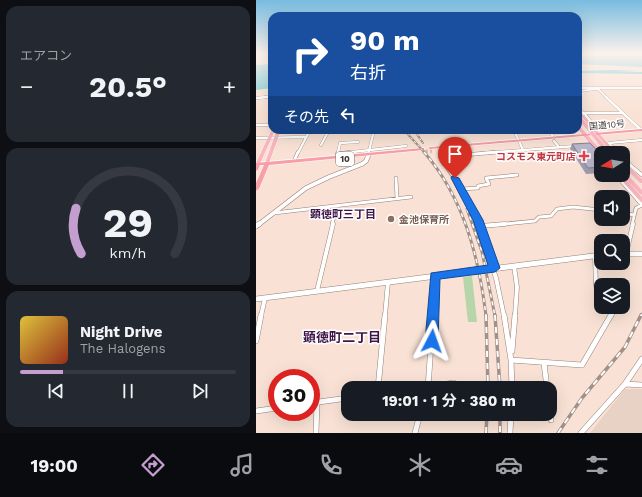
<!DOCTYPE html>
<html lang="ja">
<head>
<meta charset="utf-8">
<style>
	body { margin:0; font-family:"Work Sans","Noto Sans JP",sans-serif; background:#242831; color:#f1f3f6; height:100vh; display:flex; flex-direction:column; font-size:15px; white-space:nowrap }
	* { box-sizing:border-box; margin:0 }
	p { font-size:13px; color:#9ea1a6 }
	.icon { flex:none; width:22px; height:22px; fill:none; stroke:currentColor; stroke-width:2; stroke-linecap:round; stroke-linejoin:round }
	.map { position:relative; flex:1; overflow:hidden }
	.details { display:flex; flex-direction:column; gap:6px; padding:6px; background:#0d0f14; width:256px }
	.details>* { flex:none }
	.hud { position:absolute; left:12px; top:12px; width:314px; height:122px; border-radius:12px; box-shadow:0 4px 16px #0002; background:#1a4fa0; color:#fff; overflow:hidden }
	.needle { width:26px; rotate:259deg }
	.fabs { position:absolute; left:338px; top:146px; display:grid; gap:8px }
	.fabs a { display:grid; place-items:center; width:36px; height:36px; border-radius:8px; background:#171b24; box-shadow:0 4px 16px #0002; font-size:20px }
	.speed { position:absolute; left:12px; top:369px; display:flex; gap:8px; font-size:20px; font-weight:700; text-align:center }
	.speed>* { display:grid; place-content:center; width:52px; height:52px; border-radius:50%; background:#171b24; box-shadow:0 4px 16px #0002; line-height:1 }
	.speed .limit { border:6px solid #d22; background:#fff; color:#111 }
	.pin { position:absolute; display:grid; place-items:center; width:34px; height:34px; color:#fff; margin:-41px -17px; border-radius:50% 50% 50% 0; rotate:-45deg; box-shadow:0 0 4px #0007 }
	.pin .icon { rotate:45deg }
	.me { position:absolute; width:44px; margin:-22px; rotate:4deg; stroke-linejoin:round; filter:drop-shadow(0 0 3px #0008) }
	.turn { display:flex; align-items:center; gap:14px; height:84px; padding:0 16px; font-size:18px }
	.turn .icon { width:52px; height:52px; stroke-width:2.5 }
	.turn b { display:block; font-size:28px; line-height:34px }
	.then { display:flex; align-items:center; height:38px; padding:0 16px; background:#0003; gap:8px; font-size:15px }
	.big { font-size:30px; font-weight:700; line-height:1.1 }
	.details .tile { flex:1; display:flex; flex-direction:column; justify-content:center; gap:6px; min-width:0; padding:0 14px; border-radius:12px; background:#242831 }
	.details .dial { align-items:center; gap:0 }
	.dial svg { height:104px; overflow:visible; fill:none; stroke:#363941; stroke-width:7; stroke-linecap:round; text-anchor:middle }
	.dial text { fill:#f1f3f6; stroke:none }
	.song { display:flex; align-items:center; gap:12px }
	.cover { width:48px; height:48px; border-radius:6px; background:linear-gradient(135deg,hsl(50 70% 55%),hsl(10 70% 35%)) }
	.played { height:4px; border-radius:2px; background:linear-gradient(90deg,#c49ecf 20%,#363941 20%) }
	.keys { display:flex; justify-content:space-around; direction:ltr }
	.heat { display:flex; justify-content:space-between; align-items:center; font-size:22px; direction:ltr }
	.trip { position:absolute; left:85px; top:381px; width:216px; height:40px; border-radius:12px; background:#171b24; box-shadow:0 4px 16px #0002; font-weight:700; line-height:40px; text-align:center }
	.tabs { display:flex; height:64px; justify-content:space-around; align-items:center; background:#090b0e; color:#9ea1a6 }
	.tabs .icon { width:28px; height:28px }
	.tabs .selected { color:#c49ecf }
	.tabs b { font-size:18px; color:#f1f3f6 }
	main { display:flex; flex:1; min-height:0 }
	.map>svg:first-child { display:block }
</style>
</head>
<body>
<main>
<section class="details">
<div class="tile"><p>エアコン</p>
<div class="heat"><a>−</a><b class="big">20.5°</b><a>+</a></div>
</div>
<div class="tile dial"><svg viewBox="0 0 100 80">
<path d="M14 69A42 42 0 1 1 86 69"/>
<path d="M14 69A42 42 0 0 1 10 34" stroke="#c49ecf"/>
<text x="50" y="56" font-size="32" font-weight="700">29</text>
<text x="50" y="72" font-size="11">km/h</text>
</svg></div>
<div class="tile">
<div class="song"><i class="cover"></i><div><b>Night Drive</b><p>The Halogens</p></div></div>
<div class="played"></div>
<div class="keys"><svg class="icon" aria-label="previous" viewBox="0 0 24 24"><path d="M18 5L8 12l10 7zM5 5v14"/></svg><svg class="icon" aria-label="pause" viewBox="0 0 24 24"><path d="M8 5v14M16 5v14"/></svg><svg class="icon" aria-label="next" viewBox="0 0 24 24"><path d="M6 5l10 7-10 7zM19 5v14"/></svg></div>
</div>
</section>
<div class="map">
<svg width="386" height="433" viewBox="0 0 386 433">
	<rect width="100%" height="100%" fill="#f9e2d5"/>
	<path fill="#e8d2c6" d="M369,389H386V433H334Z"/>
	<path fill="#b6d5a8" d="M216,276L221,322H212L207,277Z"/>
	<path fill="#6ec7d5" d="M322,54H386V67L322,64Z
		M16,64V88L0,90V65Z
		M358,70H383L358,71L386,72V74L322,73V71Z"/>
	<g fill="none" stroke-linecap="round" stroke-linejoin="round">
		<path stroke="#d4c0b4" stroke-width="4" stroke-dasharray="4 2" stroke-linecap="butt" d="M168,152L176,151"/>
		<g stroke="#968175" stroke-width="2.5">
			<path id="minor-far4" d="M322,88H386
				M322,91L342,89L351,98
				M3,98L16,96"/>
		</g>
		<g stroke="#968175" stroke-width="3">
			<path id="minor-far3" d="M350,97L385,130
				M0,98L11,97
				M322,106L327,114
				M0,125H16
				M340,128L328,113H365
				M143,130L145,132
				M258,130L267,150
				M293,130L298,138
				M0,138L50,137
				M298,141L303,147
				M113,151L118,130
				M42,153L53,132H72L65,145
				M82,153L84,143L102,142
				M87,153L150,146
				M229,153L320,146
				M362,153L353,143L386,140"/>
		</g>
		<g stroke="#968175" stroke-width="4">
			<path id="minor-far2" d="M81,154L95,152
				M81,156L82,152
				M367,159L386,175
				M38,161L42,152
				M360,175L386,205
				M140,178L141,198
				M206,189L222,188V186L233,184L230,178L261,175
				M18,213L155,197
				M367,213L378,215
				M76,225L80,206
				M223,225L200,181L184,157L242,152
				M238,225L279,221L283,217L295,216L301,209L317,207L345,210
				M376,225L380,208L386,205"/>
		</g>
		<g stroke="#968175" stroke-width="5">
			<path id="minor-far1" d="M222,224L240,278L248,316
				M224,226L249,224
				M370,254L377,224
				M339,256L340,286L345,288
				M258,266L261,287L259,316
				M61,291L77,224
				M5,316L9,298
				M129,316L132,282
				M176,316L179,276
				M355,316L360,307"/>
		</g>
		<g stroke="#968175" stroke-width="6">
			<path id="minor" d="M248,315L255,360L326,365L355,315
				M0,341L5,315
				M256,351L259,315
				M255,359L256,388
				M288,363L291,388
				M369,384L386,385
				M122,388L129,315
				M162,388L198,383
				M172,388L177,315
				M55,403L92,398
				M0,411L21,408
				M294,413L295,420
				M60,433L61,402
				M159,433L164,414
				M254,433L255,414
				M325,433L369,384L386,359"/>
		</g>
		<g stroke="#968175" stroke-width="3">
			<path id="tertiary-far2" d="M3,54H16"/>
		</g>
		<g stroke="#968175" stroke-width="5">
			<path id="tertiary-far1" d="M2,225L50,188L73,177L106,164L110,161L113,154"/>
		</g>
		<g stroke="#968175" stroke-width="6">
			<path id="tertiary" d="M0,226L3,224
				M367,254H386
				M0,299L345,255"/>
		</g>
		<g stroke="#fff" stroke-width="0.5">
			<path id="primary" d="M322,110H323L360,153H356L322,113Z
				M322,125H323L347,153H345V155H343L322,129Z
				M16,129V130H19L4,164V165H0V163Z
				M21,130H25L13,163L11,164H9V163Z
				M367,162H369L386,179V183H384L367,166Z
				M367,172H369L386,190V195L384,194L366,175H367Z
				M361,175H366L386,197V202L384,201Z"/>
		</g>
		<g stroke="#fff" stroke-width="1">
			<path id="trunk" d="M386,129V131L174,149L172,148L174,147Z
				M166,148H168V150L13,165L3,189L0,191V183L8,165H4L2,170L0,171V163Z"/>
		</g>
		<use href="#minor-far4" stroke="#fff" stroke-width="2"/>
		<use href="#minor-far3" stroke="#fff" stroke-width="2.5"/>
		<use href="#minor-far2" stroke="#fff" stroke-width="3"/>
		<use href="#minor-far1" stroke="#fff" stroke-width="4"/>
		<use href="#minor" stroke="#fff" stroke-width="5"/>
		<use href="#tertiary-far2" stroke="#fff" stroke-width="2.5"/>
		<use href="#tertiary-far1" stroke="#fff" stroke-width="4"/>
		<use href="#tertiary" stroke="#fff" stroke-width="5"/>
		<use href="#primary" fill="#f9b6be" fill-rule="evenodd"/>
		<use href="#trunk" fill="#f79ea8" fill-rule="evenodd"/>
		<g stroke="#a29188" stroke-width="2">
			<path id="rail-far2" d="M148,130L169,153
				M158,130L167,143"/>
		</g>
		<g stroke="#a29188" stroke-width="3">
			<path id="rail-far1" d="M168,152C208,198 223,258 230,316
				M211,209L226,252L239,316
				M385,316L386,314"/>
		</g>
		<g stroke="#a29188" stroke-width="3.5">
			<path id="rail" d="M230,315L232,388
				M239,315L244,388
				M244,414V433
				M230,433L231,414
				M302,433L326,398L369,347L385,315"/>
		</g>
		<use href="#rail-far2" stroke="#fff" stroke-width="1" stroke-dasharray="2.5" stroke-linecap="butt"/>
		<use href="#rail-far1" stroke="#fff" stroke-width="1.5" stroke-dasharray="4" stroke-linecap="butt"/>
		<use href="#rail" stroke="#fff" stroke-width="2" stroke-dasharray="6" stroke-linecap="butt"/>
		<g stroke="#fff" stroke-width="4.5" stroke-linecap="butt">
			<path id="primary-bridge" d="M322,116L346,145"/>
		</g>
		<use href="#primary-bridge" stroke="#f9b6be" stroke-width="4"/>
	</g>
	<path fill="#9f9daf" d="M316,144L345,155V173L330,174L314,149Z"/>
	<path fill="#b9b6cb" stroke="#827f8e" d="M334,143L345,155V167L332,168L316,144Z"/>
	<linearGradient id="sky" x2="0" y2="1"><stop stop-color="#77bce0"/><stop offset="0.47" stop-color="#fcf2ec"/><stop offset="1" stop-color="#fcf2ec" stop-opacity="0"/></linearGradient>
	<rect width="386" height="114" fill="url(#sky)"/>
	<path fill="#1a73e8" stroke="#114b97" d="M196,176L203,178L227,220L244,268L239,272L184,279L182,341L180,345L176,347L171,345L169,341L175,273L232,265L217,220L195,178Z"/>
	<path fill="#e0444e" stroke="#fff" stroke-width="1.5" d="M326 150h4v4h4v4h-4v4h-4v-4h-4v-4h4z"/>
	<circle fill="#8d6e63" stroke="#fff" stroke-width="1.5" cx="135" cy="219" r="4"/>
	<g text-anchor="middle" stroke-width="3" stroke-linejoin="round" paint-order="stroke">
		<g font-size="9" fill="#403732" stroke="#fff">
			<text transform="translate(351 125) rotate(-5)" y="3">国道10号</text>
		</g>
		<rect fill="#fff" stroke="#797370" stroke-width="1" x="80" y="152" width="18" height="14" rx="3"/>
		<g font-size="9" font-weight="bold" fill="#403732">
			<text x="89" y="162">10</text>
		</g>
		<g font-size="10" font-weight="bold" fill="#be3a42" stroke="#fff" text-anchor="end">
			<text x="320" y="160">コスモス東元町店</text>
		</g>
		<g font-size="10" font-weight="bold" fill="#785e54" stroke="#fff" text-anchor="start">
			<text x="143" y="223">金池保育所</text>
		</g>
		<g font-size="11" font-weight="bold" fill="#3e1347" stroke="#fff">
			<text x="87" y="218">顕徳町三丁目</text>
		</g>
		<g font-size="13" font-weight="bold" fill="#3e1347" stroke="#fff">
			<text x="86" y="342">顕徳町二丁目</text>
		</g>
	</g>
</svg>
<div class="fabs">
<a><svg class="needle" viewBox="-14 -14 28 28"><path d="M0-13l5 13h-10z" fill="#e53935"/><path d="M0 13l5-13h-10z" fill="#9ea1a6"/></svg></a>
<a><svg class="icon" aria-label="sound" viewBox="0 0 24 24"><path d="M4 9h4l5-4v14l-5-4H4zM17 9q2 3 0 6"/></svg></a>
<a><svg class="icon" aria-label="search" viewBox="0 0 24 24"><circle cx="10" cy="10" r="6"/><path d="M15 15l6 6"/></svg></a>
<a><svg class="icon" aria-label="layers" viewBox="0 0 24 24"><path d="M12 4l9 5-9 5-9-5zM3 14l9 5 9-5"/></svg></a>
</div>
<div class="speed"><div class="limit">30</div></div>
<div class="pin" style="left:199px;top:178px;background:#d93025"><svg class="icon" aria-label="arrive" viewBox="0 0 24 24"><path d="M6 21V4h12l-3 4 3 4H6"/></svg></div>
<svg class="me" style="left:176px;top:341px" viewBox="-20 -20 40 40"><path d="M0-17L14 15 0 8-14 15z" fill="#1a73e8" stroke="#fff" stroke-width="4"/></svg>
<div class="trip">19:01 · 1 分 · 380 m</div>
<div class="hud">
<div class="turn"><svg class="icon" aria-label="right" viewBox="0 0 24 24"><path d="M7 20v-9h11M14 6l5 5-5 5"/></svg><div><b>90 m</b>右折</div></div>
<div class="then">その先<svg class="icon" aria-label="left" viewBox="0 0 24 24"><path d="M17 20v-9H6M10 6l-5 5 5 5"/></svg></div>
</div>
</div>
</main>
<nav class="tabs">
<b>19:00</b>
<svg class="icon selected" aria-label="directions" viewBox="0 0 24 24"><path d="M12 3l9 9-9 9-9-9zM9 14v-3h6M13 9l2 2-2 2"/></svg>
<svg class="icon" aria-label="music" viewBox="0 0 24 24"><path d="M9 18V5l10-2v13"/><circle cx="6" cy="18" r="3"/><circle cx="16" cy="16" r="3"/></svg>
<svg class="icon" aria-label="phone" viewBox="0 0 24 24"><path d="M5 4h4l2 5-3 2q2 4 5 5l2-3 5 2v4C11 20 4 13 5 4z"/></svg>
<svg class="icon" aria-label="climate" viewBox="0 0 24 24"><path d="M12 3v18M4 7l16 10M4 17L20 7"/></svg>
<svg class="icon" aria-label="car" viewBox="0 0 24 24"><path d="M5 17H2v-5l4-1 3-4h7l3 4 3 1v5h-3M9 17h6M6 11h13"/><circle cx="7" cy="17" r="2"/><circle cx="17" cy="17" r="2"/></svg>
<svg class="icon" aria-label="filters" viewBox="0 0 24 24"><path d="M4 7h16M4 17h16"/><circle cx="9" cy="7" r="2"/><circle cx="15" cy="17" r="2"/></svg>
</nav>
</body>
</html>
